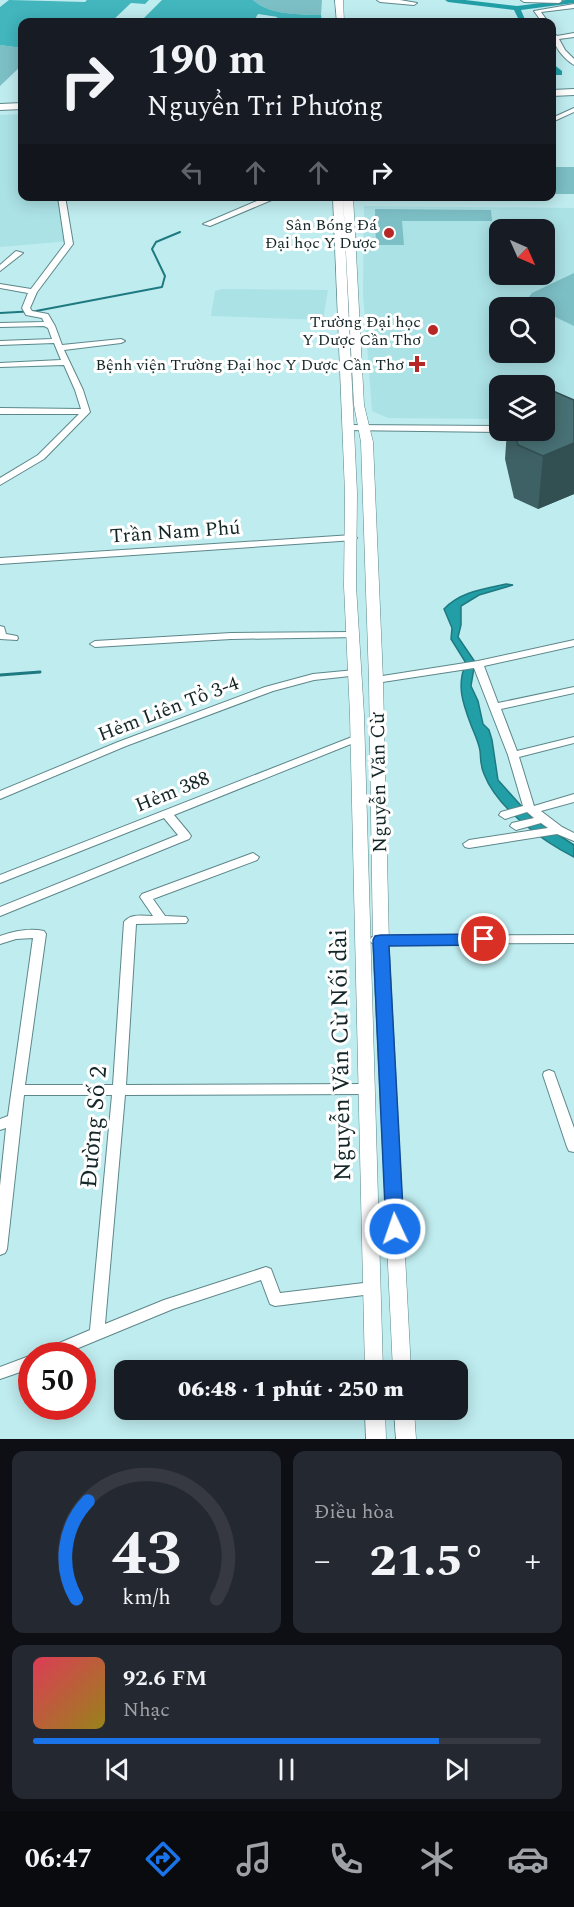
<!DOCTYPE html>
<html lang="vi">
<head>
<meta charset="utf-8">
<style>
	body { margin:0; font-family:Spectral,serif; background:#242831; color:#f1f3f6; height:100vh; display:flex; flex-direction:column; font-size:22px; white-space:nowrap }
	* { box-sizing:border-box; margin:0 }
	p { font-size:20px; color:#9ea1a6 }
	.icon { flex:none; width:33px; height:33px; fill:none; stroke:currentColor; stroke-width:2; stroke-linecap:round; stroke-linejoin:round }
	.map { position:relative; height:1439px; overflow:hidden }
	.drawer { display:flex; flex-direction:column; gap:12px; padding:12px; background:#0d0f14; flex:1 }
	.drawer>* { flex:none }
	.top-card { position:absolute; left:18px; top:18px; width:538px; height:183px; border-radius:12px; box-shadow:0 3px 15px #0003; background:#171b24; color:#f1f3f6; overflow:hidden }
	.needle { width:39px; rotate:135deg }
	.buttons { position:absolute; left:489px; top:219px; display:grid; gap:12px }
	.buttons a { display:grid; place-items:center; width:66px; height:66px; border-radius:12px; background:#171b24; box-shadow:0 3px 15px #0003; font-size:30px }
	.speed { position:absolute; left:18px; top:1342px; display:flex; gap:12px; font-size:30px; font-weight:700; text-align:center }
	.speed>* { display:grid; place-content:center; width:78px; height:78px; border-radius:50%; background:#171b24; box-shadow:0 3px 15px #0003; line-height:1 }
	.speed .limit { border:9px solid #d22; background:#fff; color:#111 }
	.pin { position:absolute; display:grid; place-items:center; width:51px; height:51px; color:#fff; margin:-26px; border:3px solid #fff; border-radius:50%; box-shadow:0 2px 6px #0007 }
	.me { position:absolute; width:66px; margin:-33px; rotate:357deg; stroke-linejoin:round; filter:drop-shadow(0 0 4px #0008) }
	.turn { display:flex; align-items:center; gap:21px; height:126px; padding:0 30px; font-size:27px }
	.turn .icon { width:78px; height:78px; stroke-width:2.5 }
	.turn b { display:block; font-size:42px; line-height:51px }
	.lanes { display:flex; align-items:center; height:57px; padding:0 30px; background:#0003; justify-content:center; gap:30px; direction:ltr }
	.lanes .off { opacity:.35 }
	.big { font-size:45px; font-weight:800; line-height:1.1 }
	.drawer .card { flex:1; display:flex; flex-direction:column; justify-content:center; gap:9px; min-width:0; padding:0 21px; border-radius:12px; background:#242831 }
	.drawer .dial { align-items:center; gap:0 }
	.dial svg { height:156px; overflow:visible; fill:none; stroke:#363941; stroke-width:7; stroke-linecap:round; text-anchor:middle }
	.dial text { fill:#f1f3f6; stroke:none }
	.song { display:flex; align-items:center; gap:18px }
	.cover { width:72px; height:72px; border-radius:9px; background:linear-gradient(135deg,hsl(350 70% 55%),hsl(50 70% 35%)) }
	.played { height:6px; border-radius:3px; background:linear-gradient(90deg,#1a73e8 80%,#363941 80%) }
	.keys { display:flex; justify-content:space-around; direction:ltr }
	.heat { display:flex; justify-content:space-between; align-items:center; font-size:33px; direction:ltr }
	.drawer .tiles { flex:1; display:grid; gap:12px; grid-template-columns:1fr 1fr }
	.card:last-child { grid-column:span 2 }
	.trip { position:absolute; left:114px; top:1360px; width:354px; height:60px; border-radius:12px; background:#171b24; box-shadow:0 3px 15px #0003; font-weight:800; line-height:60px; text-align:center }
	.tab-bar { display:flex; height:96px; justify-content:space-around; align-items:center; background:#090b0e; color:#9ea1a6 }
	.tab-bar .icon { width:42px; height:42px }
	.tab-bar .current { color:#1a73e8 }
	.tab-bar b { font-size:27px; color:#f1f3f6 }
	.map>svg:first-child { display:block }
</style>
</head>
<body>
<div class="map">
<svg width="574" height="1439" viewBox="0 0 574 1439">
	<rect width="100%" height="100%" fill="#bfecef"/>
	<path fill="#abe2e6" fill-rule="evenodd" d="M22,114V196L62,197L70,241L0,247V115Z
		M364,206L574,208V420L544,386H500L499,419L388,418L372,411L363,293ZM500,230H544V274H500ZM500,308H544V352H500Z
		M222,289L328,290L323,320L211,316L215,291Z"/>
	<path fill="#7cbfc5" d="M253,0H322L321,15C298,14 271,16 253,0Z
		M0,45L22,48V65L0,86Z
		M552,167H574V194H552Z
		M375,209L491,210L492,221H402L404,245H376Z
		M574,273V326L545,312L544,308L535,307L529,304L528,298L532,293Z"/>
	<path fill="#42b5bd" d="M9,0L85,2L87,0H149L145,4L131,3L111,22H115H22V48L0,45V7Z
		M162,0H253C271,16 298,14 321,15L322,22L306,20L303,22H268L278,17L258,14L255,19L260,20L258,22H140Z"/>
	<path fill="#229ea6" stroke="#1e7a80" stroke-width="1.5" d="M506,584L513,585L479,595L461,606V625L458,637L475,662L471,686L478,701L483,724L489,730L492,740L498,780L532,818L574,845V857C542,841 497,808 484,774C480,765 481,759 480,751C479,743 474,733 471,725C463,704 456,685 466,663L451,639L452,628L444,609C460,592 483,589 506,584Z"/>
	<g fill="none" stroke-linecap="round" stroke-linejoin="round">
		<path stroke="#1e7a80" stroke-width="2" d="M0,313L36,311L162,287L165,276L152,249L156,242L180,232"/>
		<path stroke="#1e7a80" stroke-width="3" d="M0,675L40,672"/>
		<path fill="#229ea6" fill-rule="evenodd" d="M445,0H465L517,6L566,0H574V3L521,10L526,22H520L514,10L448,2Z
			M552,63L562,71V75H556L552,69Z"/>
		<g stroke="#5d878a" stroke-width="2">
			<path id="minor" d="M377,0H400L417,3L414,5L380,2Z
				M521,0H561L562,1L559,3L524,2Z
				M574,4V8L541,12L548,22H542L534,11Z
				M552,31L557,36L574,33V37L559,39L565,50L574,59V65C563,58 552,45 552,31Z
				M574,108V112L552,122V118Z
				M65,196L73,244L37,292L30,308L32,311L48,314L55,326L62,345L121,339L125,341L121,343L64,350L83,390L90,412L44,459L0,485V478L38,455L79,414H0V408L81,409L75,390L64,365L0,367V363L61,360L54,343L0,345V341L52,339L48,328L44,326L0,327V323L44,322L42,318L26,315L22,308L28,293L0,288V284L31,289L65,244L58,197Z
				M281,196L210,226L203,224L266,197Z
				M16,251L23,253L0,271V265Z
				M348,425L500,426V430H503L500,432L345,430V426Z
				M352,535L355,536L357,538L355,540L0,564V558Z
				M0,626L4,627L6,634L17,636L18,638L17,640L0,639Z
				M353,632L358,635L357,637L231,639L95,647L90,644L95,641L231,633Z
				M574,640V646L484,666L498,703L574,687V693L501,709L517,751L574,737V743L519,757L534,806L574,794V802L541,811L562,827L574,833V841L557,834L469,848L465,847L463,844L469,840L548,828L541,823L516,830L510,826L512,823L534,818L527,812L505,819L499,815L501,812L523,806L508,755L474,668L376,683L371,680L376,677L478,661Z
				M355,670L359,671L360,673L359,675L314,680L273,691L126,746L0,799V791L118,742L265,687L313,674Z
				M357,735L362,738L361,740L174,815L189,833L191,836L189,839L0,916V907L178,835L164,818L0,883V875Z
				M253,853L259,857L257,860L153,899L165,916L186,917L188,920L186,923L136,924L126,1085L367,1084L372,1086L373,1089L372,1092L367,1094L125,1095L105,1324L164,1300L266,1267L271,1269L280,1293L372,1282L377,1284L379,1288L377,1292L372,1294L275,1306L270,1304L261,1280L173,1309L59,1356H36L38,1352L90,1330L112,1095H24L7,1249L5,1253L0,1255V1186L6,1128L0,1130V1119L8,1116L33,938L16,939L0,944V936C14,931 30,928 44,931L46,934L25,1085H113L124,922C131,913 143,916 153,916L140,897L142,894Z
				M574,935V943L376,944L372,943L370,940L372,937L376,936Z
				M549,1070L554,1072L555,1075L574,1128V1152L569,1151L567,1147L543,1075L544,1072Z
				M32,1355L36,1356H32V1368L0,1379V1367Z"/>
		</g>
		<g stroke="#5d878a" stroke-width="1">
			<path id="major" d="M335,0H343L344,22H337Z
				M333,196H343L357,493L356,586L364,715L383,1371H365L350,715L344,586L345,493Z
				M343,196H353L364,405L373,442L383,680L389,945L411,1371H393L373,945L369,680L361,442L354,405Z
				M365,1410H385L386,1439H366Z
				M394,1410H414L416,1439H396Z"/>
		</g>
		<g stroke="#5d878a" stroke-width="2">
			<path id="highway" d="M574,89V95L552,96V90Z
				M22,103V109L0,110V104Z"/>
		</g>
		<use href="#minor" fill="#fff" fill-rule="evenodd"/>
		<use href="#major" fill="#fff" fill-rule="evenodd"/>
		<use href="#highway" fill="#fff" fill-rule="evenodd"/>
	</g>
	<path fill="#3e6165" d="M536,382H551L553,391L574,400V494L538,509L514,498L505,459L507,430H544V386H535Z"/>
	<path fill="#324f52" d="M574,443V494L538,509L543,456Z"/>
	<path fill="#487175" stroke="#324f52" stroke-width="1.5" d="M536,382H551L553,391L574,400V443L543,456L518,445L514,430H544V386H537Z"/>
	<path fill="#1a73e8" stroke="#114b97" stroke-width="1.5" d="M484,934L490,935L492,939L490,943L484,945L389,946L404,1229L402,1234L395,1236L389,1234L386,1229L373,940L375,936L381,935Z"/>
	<g fill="#b62725" stroke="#fff" stroke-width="2">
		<circle cx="389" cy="233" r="6"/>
		<circle cx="433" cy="330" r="6"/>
		<path d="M414 355h6v6h6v6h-6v6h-6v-6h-6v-6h6z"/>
	</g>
	<g text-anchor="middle" stroke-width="6" stroke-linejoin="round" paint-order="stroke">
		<g font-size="16" fill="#142627" stroke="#fff" text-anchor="end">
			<text x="377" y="230">Sân Bóng Đá<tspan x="377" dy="18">Đại học Y Dược</tspan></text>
			<text x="421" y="327">Trường Đại học<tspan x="421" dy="18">Y Dược Cần Thơ</tspan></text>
			<text x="404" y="370">Bệnh viện Trường Đại học Y Dược Cần Thơ</text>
		</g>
		<g font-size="20" fill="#142627" stroke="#fff">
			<text transform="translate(175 531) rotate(-4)" y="7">Trần Nam Phú</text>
			<text transform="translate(168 708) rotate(-21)" y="7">Hẻm Liên Tổ 3-4</text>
			<text transform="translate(378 783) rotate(-91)" y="7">Nguyễn Văn Cừ</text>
			<text transform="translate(172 791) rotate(-22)" y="7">Hẻm 388</text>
		</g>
		<g font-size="24" fill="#142627" stroke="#fff">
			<text transform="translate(340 1055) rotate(-91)" y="8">Nguyễn Văn Cừ Nối dài</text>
			<text transform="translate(93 1127) rotate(-85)" y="8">Đường Số 2</text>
		</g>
	</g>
</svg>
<div class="buttons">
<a><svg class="needle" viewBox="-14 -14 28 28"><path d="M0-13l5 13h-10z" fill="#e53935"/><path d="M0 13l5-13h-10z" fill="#9ea1a6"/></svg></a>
<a><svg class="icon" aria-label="search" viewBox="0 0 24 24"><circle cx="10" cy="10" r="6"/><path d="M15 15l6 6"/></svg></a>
<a><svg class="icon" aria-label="layers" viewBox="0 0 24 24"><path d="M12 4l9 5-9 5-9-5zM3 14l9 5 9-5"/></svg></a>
</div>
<div class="speed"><div class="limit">50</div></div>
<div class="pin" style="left:484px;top:939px;background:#d93025"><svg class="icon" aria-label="arrive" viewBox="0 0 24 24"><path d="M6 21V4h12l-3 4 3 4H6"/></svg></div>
<svg class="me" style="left:395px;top:1229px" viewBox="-20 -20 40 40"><circle r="17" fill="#1a73e8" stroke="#fff" stroke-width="3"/><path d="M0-11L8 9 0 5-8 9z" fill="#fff"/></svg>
<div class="trip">06:48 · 1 phút · 250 m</div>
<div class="top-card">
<div class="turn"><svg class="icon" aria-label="right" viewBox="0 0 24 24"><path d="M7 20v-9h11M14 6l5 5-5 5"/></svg><div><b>190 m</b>Nguyển Tri Phương</div></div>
<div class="lanes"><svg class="icon off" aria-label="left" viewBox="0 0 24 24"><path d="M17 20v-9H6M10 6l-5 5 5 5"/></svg><svg class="icon off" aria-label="ahead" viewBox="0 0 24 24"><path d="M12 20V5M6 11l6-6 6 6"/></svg><svg class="icon off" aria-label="ahead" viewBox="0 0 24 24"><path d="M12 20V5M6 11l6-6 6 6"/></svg><svg class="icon" aria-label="right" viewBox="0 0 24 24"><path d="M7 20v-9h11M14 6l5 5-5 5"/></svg></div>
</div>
</div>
<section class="drawer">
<div class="tiles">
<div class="card dial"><svg viewBox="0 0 100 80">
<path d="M14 69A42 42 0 1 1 86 69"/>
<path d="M14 69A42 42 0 0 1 20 19" stroke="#1a73e8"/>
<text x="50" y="56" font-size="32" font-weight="700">43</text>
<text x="50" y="72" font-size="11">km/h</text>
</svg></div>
<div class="card"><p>Điều hòa</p>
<div class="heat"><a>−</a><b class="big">21.5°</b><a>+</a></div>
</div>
<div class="card">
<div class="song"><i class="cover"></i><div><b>92.6 FM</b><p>Nhạc</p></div></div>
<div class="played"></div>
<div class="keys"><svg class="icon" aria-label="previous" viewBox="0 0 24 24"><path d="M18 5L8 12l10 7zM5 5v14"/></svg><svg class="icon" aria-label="pause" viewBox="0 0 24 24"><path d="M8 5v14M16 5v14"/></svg><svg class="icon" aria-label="next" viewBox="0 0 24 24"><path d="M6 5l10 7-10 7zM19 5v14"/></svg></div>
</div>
</div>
</section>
<nav class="tab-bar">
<b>06:47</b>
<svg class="icon current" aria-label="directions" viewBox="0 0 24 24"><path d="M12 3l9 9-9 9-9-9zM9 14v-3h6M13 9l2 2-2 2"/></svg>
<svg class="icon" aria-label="music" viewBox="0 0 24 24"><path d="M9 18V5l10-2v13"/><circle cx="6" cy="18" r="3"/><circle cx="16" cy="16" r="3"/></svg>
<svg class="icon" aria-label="phone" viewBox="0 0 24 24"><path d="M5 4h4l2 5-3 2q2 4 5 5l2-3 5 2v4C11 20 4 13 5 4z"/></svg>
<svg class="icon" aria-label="climate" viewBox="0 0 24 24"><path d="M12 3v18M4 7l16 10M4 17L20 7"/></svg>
<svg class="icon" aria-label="car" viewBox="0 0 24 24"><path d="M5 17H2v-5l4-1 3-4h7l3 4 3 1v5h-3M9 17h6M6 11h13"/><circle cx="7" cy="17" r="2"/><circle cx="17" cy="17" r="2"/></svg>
</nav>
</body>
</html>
